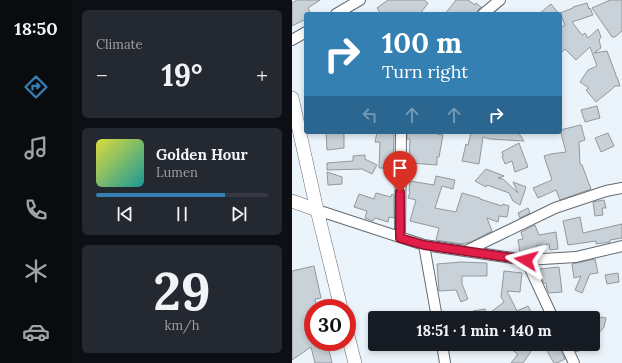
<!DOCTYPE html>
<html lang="en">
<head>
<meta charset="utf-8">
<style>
	body { margin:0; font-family:Lora,serif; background:#242831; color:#f1f3f6; height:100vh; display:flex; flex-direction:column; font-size:15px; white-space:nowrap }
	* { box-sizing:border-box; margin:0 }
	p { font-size:13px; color:#9ea1a6 }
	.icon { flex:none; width:22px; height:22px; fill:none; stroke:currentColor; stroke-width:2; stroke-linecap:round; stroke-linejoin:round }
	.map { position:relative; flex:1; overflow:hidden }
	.details { display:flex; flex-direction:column; gap:10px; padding:10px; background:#0d0f14; width:220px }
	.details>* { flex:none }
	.guide { position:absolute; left:12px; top:12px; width:258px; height:122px; border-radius:4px; box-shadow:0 2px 6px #0003; background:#3580b3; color:#fff; overflow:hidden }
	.speed { position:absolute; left:12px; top:299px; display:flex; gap:8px; font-size:20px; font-weight:700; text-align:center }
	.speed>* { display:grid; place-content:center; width:52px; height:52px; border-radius:50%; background:#171b24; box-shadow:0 2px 6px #0003; line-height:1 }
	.speed .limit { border:6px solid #d22; background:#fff; color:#111 }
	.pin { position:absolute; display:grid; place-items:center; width:34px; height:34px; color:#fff; margin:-41px -17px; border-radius:50% 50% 50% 0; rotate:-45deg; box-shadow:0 0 4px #0007 }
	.pin .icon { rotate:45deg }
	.me { position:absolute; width:44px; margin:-22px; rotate:278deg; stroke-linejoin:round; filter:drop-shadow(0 0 3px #0008) }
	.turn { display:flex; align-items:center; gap:14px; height:84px; padding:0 12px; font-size:18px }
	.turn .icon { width:52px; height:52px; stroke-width:2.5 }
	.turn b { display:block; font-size:28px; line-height:34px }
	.lanes { display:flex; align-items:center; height:38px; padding:0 12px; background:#0003; justify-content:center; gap:20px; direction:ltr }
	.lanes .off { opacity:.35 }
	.big { font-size:30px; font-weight:700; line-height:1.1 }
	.details .tile { flex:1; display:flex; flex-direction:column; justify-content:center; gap:6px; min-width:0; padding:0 14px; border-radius:6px; background:#242831 }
	.details .dial { align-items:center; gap:0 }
	.dial b { font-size:52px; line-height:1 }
	.song { display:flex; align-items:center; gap:12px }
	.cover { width:48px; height:48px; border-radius:6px; background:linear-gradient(135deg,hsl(60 70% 55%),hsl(180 70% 35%)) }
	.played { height:4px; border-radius:2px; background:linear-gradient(90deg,#3580b3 75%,#363941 75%) }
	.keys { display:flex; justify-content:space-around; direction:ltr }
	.heat { display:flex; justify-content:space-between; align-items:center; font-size:22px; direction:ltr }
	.trip { position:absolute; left:76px; top:311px; width:232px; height:40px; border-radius:4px; background:#171b24; box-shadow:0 2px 6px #0003; font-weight:700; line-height:40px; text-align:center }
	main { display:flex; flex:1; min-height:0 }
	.tabs { display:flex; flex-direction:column; width:72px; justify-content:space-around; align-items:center; background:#090b0e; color:#9ea1a6 }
	.tabs .icon { width:28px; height:28px }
	.tabs .selected { color:#3580b3 }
	.tabs b { font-size:18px; color:#f1f3f6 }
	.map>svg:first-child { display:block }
</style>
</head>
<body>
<main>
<nav class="tabs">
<b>18:50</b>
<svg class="icon selected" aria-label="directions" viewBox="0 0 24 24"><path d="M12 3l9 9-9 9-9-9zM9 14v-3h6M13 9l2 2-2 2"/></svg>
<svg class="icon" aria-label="music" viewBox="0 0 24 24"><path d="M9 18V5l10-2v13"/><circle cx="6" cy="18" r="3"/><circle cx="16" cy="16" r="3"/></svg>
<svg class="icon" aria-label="phone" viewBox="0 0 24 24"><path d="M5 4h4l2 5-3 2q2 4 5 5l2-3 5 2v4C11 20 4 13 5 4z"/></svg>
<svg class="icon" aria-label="climate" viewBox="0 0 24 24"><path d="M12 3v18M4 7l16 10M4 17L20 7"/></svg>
<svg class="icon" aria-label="car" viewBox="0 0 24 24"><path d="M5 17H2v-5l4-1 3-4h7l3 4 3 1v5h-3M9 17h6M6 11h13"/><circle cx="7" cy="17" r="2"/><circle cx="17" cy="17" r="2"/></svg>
</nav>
<section class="details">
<div class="tile"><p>Climate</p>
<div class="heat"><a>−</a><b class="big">19°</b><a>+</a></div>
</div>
<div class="tile">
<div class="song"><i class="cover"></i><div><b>Golden Hour</b><p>Lumen</p></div></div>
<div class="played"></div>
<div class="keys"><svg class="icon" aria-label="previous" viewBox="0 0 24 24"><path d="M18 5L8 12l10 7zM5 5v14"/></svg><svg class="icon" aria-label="pause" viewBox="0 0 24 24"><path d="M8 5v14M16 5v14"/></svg><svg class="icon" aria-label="next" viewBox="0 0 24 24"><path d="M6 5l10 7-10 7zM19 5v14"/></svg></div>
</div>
<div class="tile dial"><b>29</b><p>km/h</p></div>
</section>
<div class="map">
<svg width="330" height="363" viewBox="0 0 330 363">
	<rect width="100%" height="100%" fill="#ebf4fb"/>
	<path fill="#cad2d9" stroke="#91999f" d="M5,0H28L16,8L19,14H14V19L0,26V3Z
		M96,0H132L136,3L128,14H89L85,8Z
		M164,0H176L183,5L184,3L189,7L185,11V14H153Z
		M318,0H330V31L323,37H320L300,8Z
		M295,3L297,9L298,8L301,15L280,22L290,35L293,33L296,38L306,29L309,37L307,40L309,48L302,53L315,51L324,75V77H325L328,86H323L320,89L304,102L294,90L297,88L288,82L296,70L305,66L298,47L284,60L273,49L268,54V28L273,25L268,13L281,8V7Z
		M259,4L267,14H247Z
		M305,106L308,118L293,122L289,110Z
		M289,125L293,140L287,142L288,164L290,165L299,189L268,200L264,190L246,198L241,188L260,180L252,156L259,154L274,152L268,130Z
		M34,132H52V148L35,150Z
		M85,132H102L101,168H87L88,142H83Z
		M115,132H145V134L151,135L147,157H145V165L117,163L118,139H115Z
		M181,132H226L232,141L198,139L191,137L187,164L170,161L174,144L176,145L179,133L181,134Z
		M316,133L322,146L309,152L303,138Z
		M227,143L236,167L223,172L220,161L213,164L210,156H211L210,152Z
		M73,155V159L85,165L80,174L70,169L35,170V163L61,161V156Z
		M194,169L212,176L206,178L211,179L226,193L221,182L234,187L228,205L221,201L217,193L195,185L194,187L183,181Z
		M35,172L50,177V184L36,185Z
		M144,176L163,180L161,189L150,186L143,208L164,212L170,193L188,198V199L210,206L211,204L217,206L215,217L207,216L206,222L195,218L200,231L179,242L169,244L144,240L147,228L118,221L124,200L116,198L118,192L117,191L118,181L142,185Z
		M84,193L99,197L100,194L102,195V218L97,217L96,222L83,218L81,221L73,218L75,211L62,207L67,194L82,199Z
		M312,200L314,208H310L311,215L303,216L301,202Z
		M236,208L238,213L228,218L226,213Z
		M288,217L291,233L330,224V238L318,240V242L304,244V241L276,245L271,221Z
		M243,225L247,235L264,232L266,249L258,250L257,244L244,246V250L228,252L226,240L231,239L229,232Z
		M303,259L306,273L298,274L290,293L283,290L289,276L282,278L280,264Z
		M169,262L195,263V276H170V284L176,299L169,302L164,290L147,291L145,264Z
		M22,266L29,298L23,299L25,308H21V342H35L40,363H23L19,347L0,360V271Z
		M267,267L270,292L257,293L255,289L254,283H252L249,277L248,269Z
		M212,271L230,273L228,292L215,291L225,311L236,306L242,318H223L221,314L216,318H183L181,311L193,309L195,315L212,302L209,297Z
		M326,273L327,282L315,284L313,275Z
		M309,317L314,318L312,327L301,340V327Z
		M211,344H244L231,363H219L226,354Z
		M251,344H265L273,359L265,363H262Z
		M280,344H303L284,352Z"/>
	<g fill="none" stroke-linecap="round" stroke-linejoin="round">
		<g stroke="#646b71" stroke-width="12">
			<path id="minor" d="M44,14L68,0
				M191,14L208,0
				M0,40L14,32
				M25,210L132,245L234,260L284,257L330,246
				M108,237L109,132
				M132,245L145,318
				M174,251L263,208L314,191L330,188
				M234,260L261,318
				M150,344L153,363
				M273,344L282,363"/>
		</g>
		<g stroke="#646b71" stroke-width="14">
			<path id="tertiary" d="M0,98L25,210L49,308
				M0,201L25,210
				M55,332L63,363"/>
		</g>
		<use href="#minor" stroke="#fff" stroke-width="10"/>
		<use href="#tertiary" stroke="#fff" stroke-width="13"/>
	</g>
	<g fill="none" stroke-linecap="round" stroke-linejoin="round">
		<g stroke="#92132f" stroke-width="10">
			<path id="route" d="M108,192V238L132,245L234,260"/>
		</g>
		<use href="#route" stroke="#e11d48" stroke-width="7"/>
	</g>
</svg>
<div class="speed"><div class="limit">30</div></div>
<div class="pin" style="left:108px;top:192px;background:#d93025"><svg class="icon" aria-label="arrive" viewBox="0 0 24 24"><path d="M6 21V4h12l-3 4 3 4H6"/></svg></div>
<svg class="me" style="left:234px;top:260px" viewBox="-20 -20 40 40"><path d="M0-17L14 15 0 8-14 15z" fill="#e11d48" stroke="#fff" stroke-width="4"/></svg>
<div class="trip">18:51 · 1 min · 140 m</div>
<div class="guide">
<div class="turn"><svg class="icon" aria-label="right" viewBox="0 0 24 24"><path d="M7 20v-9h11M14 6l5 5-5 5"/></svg><div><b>100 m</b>Turn right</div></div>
<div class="lanes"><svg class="icon off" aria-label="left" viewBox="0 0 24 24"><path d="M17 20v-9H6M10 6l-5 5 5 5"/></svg><svg class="icon off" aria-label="ahead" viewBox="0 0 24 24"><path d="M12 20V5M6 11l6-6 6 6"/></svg><svg class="icon off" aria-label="ahead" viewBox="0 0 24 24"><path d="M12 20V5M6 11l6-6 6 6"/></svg><svg class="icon" aria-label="right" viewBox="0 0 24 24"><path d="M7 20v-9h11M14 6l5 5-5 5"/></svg></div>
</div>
</div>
</main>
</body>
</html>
